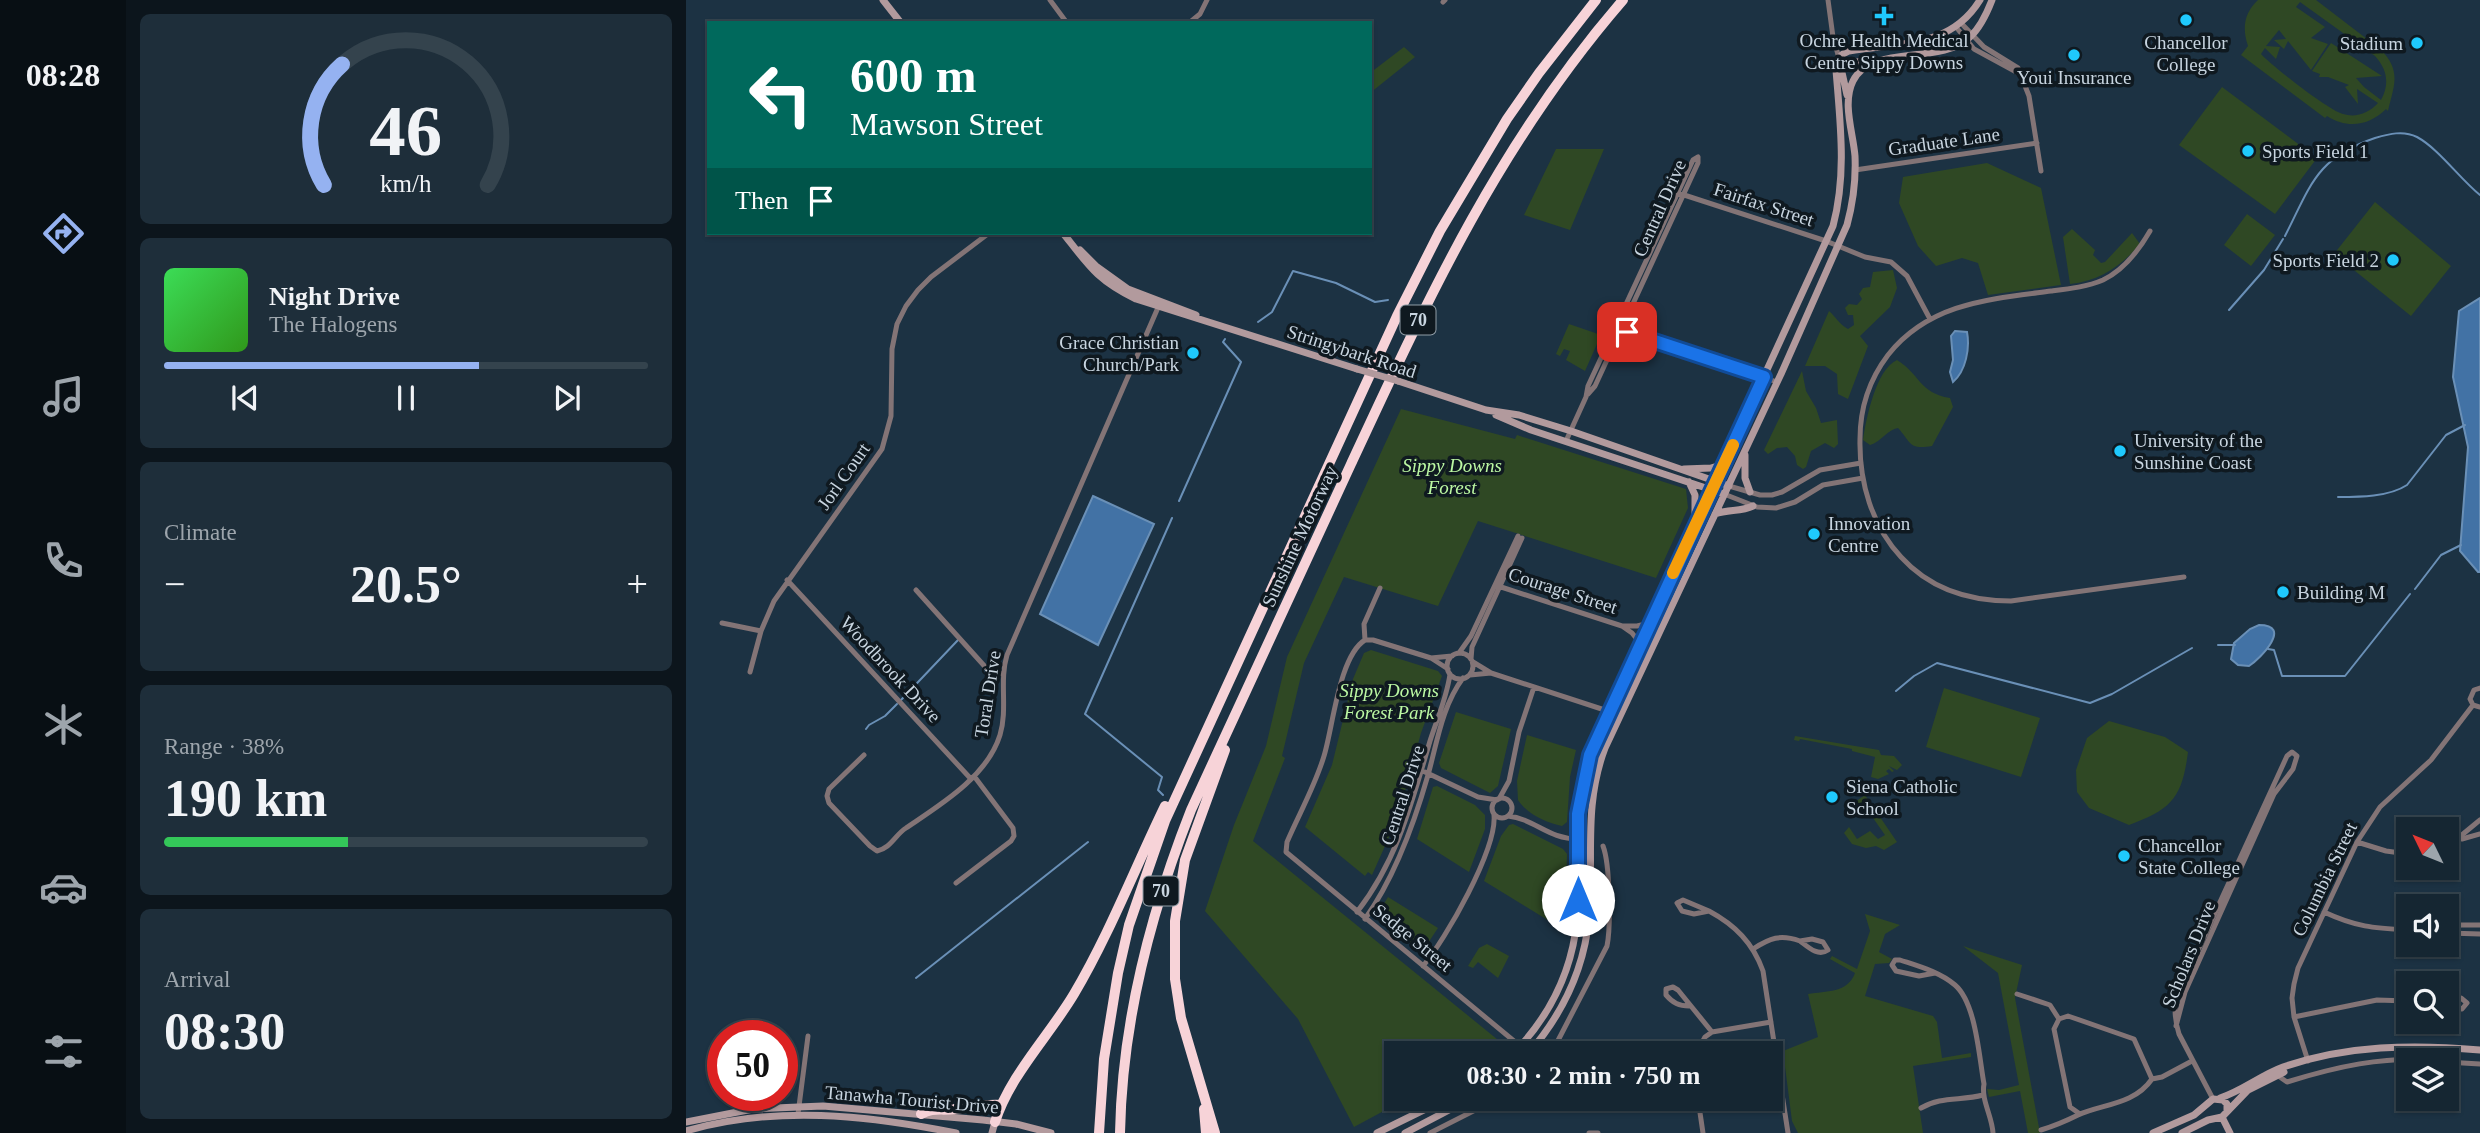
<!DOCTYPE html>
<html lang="en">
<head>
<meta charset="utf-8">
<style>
	body { margin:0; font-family:Georgia,serif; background:#1e2e3a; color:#f1f3f6; height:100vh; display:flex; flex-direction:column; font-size:26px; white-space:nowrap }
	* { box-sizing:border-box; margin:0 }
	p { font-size:23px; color:#9da5ac }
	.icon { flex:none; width:38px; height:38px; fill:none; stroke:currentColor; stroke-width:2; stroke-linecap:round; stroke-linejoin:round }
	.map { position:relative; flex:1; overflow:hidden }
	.panel { display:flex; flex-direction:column; gap:14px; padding:14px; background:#0c151c; width:560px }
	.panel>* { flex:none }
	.banner { position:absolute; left:21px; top:21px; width:665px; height:214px; border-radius:0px; box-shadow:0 2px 5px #0004,0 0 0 2px #34434d; background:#00695c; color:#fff; overflow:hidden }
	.needle { width:46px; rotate:313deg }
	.buttons { position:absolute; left:1710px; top:817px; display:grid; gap:14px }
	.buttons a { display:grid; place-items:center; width:63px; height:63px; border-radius:0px; background:#152632; box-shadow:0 2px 5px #0004,0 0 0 2px #34434d; font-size:35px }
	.speed { position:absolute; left:21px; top:1020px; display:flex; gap:14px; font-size:35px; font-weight:700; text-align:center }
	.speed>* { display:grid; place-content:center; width:91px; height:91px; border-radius:50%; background:#152632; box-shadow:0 2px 5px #0004,0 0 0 2px #34434d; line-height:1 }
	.speed .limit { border:10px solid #d22; background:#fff; color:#111 }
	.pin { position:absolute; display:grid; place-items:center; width:60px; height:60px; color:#fff; margin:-30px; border-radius:14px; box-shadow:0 4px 10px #0006 }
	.me { position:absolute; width:77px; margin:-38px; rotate:0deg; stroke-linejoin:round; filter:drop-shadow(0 0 5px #0008) }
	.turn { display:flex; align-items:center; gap:24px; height:147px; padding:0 28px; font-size:32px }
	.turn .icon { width:91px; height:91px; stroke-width:2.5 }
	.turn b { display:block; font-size:49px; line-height:60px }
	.then { display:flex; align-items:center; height:66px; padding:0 28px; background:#0003; gap:14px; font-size:26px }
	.big { font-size:52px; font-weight:600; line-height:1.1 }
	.panel .widget { flex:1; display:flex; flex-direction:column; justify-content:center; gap:10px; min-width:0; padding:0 24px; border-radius:10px; background:#1e2e3a }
	.panel .dial { align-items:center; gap:0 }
	.dial svg { height:182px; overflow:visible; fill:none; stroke:#34434d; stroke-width:7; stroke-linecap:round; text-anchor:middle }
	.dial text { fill:#f1f3f6; stroke:none }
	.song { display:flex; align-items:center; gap:21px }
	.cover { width:84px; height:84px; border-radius:10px; background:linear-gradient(135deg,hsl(130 70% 55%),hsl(110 70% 35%)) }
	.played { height:7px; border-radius:4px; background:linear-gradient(90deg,#95b2f1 65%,#34434d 65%) }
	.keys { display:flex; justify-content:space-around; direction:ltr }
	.heat { display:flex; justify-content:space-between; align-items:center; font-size:38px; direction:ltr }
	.charge { height:10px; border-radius:5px; background:linear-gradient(90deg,#34c759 38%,#34434d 0) }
	.trip { position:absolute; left:698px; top:1041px; width:399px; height:70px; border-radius:0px; background:#152632; box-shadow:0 2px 5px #0004,0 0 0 2px #34434d; font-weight:600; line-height:70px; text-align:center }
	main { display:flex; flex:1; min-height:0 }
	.menu { display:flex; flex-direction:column; width:126px; justify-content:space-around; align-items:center; background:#080f14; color:#9da5ac }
	.menu .icon { width:49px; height:49px }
	.menu .current { color:#95b2f1 }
	.menu b { font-size:32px; color:#f1f3f6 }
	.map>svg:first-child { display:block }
</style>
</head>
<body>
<main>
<nav class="menu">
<b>08:28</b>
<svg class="icon current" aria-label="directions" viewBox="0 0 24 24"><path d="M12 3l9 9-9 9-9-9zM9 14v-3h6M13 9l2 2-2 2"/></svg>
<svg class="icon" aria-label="music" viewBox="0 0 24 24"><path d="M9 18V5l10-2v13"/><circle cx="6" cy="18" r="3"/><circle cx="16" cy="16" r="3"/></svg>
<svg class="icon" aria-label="phone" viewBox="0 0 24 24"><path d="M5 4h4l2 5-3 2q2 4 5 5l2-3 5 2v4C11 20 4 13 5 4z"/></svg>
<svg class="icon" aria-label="climate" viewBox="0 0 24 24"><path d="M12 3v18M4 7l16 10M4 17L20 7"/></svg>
<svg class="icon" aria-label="car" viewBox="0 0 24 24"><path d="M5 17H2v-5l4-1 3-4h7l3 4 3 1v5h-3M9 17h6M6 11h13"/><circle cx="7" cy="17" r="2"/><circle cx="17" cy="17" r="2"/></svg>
<svg class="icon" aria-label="filters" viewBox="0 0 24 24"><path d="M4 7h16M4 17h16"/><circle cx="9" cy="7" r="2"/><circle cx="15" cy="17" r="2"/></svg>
</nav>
<section class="panel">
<div class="widget dial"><svg viewBox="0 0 100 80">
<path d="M14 69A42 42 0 1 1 86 69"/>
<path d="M14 69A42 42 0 0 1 22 16" stroke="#95b2f1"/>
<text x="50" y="56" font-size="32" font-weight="700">46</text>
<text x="50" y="72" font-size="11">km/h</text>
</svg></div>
<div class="widget">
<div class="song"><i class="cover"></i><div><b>Night Drive</b><p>The Halogens</p></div></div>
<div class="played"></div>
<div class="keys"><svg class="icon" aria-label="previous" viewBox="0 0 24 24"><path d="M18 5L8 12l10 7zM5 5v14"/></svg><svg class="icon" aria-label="pause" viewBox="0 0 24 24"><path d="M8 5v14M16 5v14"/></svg><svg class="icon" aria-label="next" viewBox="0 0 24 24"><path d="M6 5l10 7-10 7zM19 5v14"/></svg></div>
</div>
<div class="widget"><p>Climate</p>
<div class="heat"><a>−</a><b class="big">20.5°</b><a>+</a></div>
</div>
<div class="widget"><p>Range · 38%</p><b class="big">190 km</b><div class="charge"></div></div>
<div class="widget"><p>Arrival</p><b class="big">08:30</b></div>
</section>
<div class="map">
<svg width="1794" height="1133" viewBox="0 0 1794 1133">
	<rect width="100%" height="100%" fill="#1c3243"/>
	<path fill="#2f4824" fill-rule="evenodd" d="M1572,0H1630L1694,49C1717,71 1707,88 1702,111L1700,109C1683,126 1661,129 1641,116L1639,118L1555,55L1562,46C1556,28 1558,13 1572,0ZM1614,2L1689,56C1701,69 1704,84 1695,100L1678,87L1670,78L1696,76L1645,43L1626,71L1634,74L1633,77H1642L1663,85L1659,87L1672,104L1671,89L1692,103C1683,113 1670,118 1657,114C1642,110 1586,66 1575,54L1579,48L1590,59L1594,47L1580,46L1593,30L1600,39L1588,40L1598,49L1602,41L1625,70L1642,44L1625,38L1639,27L1610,7Z
		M718,47L729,57L684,93V73Z
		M1536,87L1631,158L1589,214L1493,145Z
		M870,149H918L884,230L838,215Z
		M1301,163L1355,188L1375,285L1302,295L1292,263L1276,258L1250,266L1232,246L1213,203L1217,177Z
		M1689,202L1765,266L1725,316L1648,254Z
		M1561,214L1589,235L1565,266L1538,245Z
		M1386,229L1409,250L1407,255L1415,263L1419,262L1446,233L1454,244C1435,266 1414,281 1384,284L1377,237Z
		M1207,270L1211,288L1204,307L1174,336L1182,346L1162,399L1152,394L1151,374L1139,366H1119L1143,311C1150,317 1153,324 1162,329L1168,325L1167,315H1162L1159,308L1163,304L1171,305L1176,299L1173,294L1177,288L1184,287L1187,272Z
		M883,324L915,335L899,371L880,360L884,351L878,349L874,356L870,354Z
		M1211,360C1234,374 1233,393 1264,398L1267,407L1246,446C1222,450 1225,442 1212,428C1202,429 1195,442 1184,445L1177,440C1180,419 1190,369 1211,360Z
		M1116,371L1120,391L1130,408L1135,423L1151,420L1152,444L1148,448L1139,443L1125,451L1120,467L1117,469L1111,465L1109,456L1101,447L1091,448L1082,454L1078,450Z
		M715,409L829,439L831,435L1000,489L1002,508L970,578L792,521L752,606L658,577L618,663L596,756L599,758L567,841L817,1044L801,1053L710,1054V1099H720L668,1127L612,1019L519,911L548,825L580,746L601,657Z
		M685,650L752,671L756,676L735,733L712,817L686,875L682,872L679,876L619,827L646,765L667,679L678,653Z
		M1258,688L1354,718L1335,777L1240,747Z
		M770,712L825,729L812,786L804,793L755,768L753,763Z
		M1423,721L1479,737L1502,752C1496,798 1486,809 1443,825L1403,808L1391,792L1390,770L1401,738Z
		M841,735L890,750L884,777L881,822L876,826C860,823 841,814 832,800L831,781Z
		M1109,736L1193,750L1195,755L1208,756L1216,765L1211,770L1203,766L1208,771L1206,772L1203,769L1200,771L1203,774L1192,779L1185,777L1189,757L1166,751V749L1114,739L1113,741L1108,740Z
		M751,786L789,805L799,815V829L783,872L731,839L747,787Z
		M1179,795L1211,842L1198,850L1190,846L1180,848L1166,844L1158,833L1163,827L1171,839L1184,831L1192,839L1199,835L1180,808L1165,818L1161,813L1162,807Z
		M827,824L877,849L881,854L879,926L875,924L873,927L798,881L815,836L823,825Z
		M702,897L752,928L738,949H732L696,917V907Z
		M1179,914L1214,925L1199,934L1193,952L1206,959L1203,963L1189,964L1179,996L1247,1016L1251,1022L1256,1058L1285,1053V1057L1227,1066L1237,1133H1112L1106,1121L1097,1051L1132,1037L1122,994C1140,991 1162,993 1169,973L1144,959L1146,956L1171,969L1184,931Z
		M801,944L823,956L812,978L792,962L787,968L782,966L793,948Z
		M1277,946L1336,965L1329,998L1354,1133H1342L1334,1091L1303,1097L1301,1089L1313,1090L1333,1085L1312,973Z"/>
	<path fill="#4272a5" stroke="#6a90b7" stroke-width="2" d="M1794,298V572H1792L1774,551L1782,447L1767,377L1773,311Z
		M1269,331L1281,332C1284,348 1280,371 1267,382L1264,372L1267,360L1265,336Z
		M407,496L468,524L412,645L354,614Z
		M1573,625C1607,625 1575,658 1563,666L1552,665L1545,659L1548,643L1564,629Z"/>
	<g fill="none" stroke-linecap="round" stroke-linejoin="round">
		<path stroke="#6a90b7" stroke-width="2" d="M1599,236C1625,185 1630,158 1689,138C1703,134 1717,130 1731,137C1753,149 1774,179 1794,195
			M1543,310L1578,270L1597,239
			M572,322L586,312L607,271L650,283L689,302L702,300
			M1652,497C1673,497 1703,497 1721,485L1760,435L1779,425
			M493,501L555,362L537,342L539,339
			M1729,589L1755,555L1775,545
			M1532,645H1549
			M1582,649L1588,650L1596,676H1659L1724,594
			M1210,691L1228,676L1251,663L1404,703L1426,694L1506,648
			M215,700L272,640
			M180,729L183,725L199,716L211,704
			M477,795L472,790L476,777L399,714L486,518
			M230,978L402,842"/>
		<path stroke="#837476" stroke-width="5" d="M364,0L381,23
			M1142,0L1147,37L1153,58
			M757,2L759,0
			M503,23L514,14L521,0
			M1275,23L1298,47L1332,68L1343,96L1355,171
			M1270,27L1288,49L1334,74
			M1169,170L1351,143
			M992,193L1140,241L1179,257L1205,262L1221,276L1244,319
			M1464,231C1453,250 1438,270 1417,280C1401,287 1382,289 1365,291C1304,299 1243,303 1202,355C1183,380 1174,409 1174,439C1173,482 1186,526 1215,557C1244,589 1281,601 1325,601L1498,577
			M932,328L1091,382
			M902,394L909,386L1012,163V157
			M880,441L900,397L902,386L1007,160L1012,157
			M1043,486L1074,495H1086L1096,492L1134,470L1175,463
			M1038,494L1071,507L1090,508L1109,502L1137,485L1177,478
			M101,580L285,779
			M809,585L936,626H951L964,623
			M230,590L302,670L317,674
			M36,623L75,631
			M936,626L946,633L954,643
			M679,640C653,656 647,727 638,756C629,786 613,814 601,842L600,852L834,1046
			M679,640H687L745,658L762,669
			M679,640L678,624L694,588
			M773,653L785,636L832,536
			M761 666a13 13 0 1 1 26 0a13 13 0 1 1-26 0Z
			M745,658L766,656
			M785,659L786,647L836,538
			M787,662L805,673L934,715
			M64,672L75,631L88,601L196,449L205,416L206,349L211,324L220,306L232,290L245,277L303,233
			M784,675L805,673
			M1794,688L1788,690L1784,699L1787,705L1794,707
			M178,755L143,789L141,796L143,803L184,846L191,851C205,848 209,835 220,828C254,805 301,777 314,735C322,709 313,681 321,655L474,303
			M739,772L792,797L811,800
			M806 808a10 10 0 1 1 20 0a10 10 0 1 1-20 0Z
			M813,799L823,781L833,732L848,687
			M822,816C849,819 862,839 892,839
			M1776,839L1794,834
			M1671,842L1700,851L1722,854
			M1760,848L1794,820
			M270,883L325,841L328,836L327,828L288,776
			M997,900L1023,911L1008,914L996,911L991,903Z
			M1023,911C1049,925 1067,943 1077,971L1102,1133
			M671,912C711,861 726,802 744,741C751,719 761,697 764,674
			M1638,912C1670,927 1687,928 1722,930
			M679,919C709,877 728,824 742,775C751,743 756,706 777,678
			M1760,932L1775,925H1794
			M1762,933L1794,934
			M1126,939L1137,942L1142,950C1132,957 1122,947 1114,941Z
			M1067,949C1084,938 1094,934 1114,941
			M737,966C760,939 811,849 808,815
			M1249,973L1233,976L1210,971L1206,965L1209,960H1214C1232,966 1254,972 1269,985C1290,1003 1293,1057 1298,1084C1295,1100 1306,1116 1307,1133
			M1331,994L1364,1005L1373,1019
			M1760,998H1775L1781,1003L1776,1009L1760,1008
			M1003,1006C993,1006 987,1003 980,995V989L987,987L992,990L1026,1032
			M1608,1017L1691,1000L1722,1001
			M1490,1026L1499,992L1588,794L1607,769L1611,756L1606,752L1601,756L1490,998C1488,1010 1489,1021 1493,1034L1527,1099
			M865,1054L921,946C925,926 924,864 917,846
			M1010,1054L1019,1037L1026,1032L1085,1022
			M1622,1061L1608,1017L1606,998L1608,984L1612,968L1671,842L1694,807L1745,760L1787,705
			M1760,1062L1794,1064
			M1591,1075L1601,1082C1649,1067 1697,1056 1749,1060
			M1012,1099L1017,1133
			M1235,1108C1255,1096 1275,1101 1297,1095
			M112,1114L122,1036
			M1394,1114L1384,1107L1368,1029L1373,1019L1382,1016L1448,1039L1466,1079
			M1355,1130C1368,1126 1380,1121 1392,1115C1416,1104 1448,1105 1466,1079L1476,1077L1506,1061
			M744,1133L811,1099
			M903,1133H912"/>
		<path stroke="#b29a9d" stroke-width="7" d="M197,0L215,23
			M1153,58L1160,63L1189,60
			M1153,59L1161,95
			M377,233C403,266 411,280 450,299L671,369
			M394,250L410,266L442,289L510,315
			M712,381L800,410L833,415L885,431L1043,486
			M810,415L845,430L1038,494
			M1059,455V478L1064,492
			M998,469L1025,468L1038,464
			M1003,482L1009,495V521
			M1029,514C1042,509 1055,512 1067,506
			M827,1054C863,1017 886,971 891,920C897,858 885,806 909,744L1147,226C1161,174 1154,122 1150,70C1150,61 1154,54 1163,51C1213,42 1264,49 1294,0
			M842,1054C876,1015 898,970 903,918C908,859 897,806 919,748L1095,374L1161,225C1167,203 1170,179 1169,156C1167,132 1156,103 1167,81C1186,43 1254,66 1284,37C1295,27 1301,13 1306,0
			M1534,1098C1556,1091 1575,1075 1597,1067C1661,1045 1727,1044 1794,1050
			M1536,1117L1544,1133
			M0,1122L67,1109L137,1106L297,1120L330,1124L365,1133
			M0,1131C90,1105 180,1115 270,1133
			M306,1133L309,1122
			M691,1133L760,1099
			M719,1133L784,1099
			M1467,1133L1508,1115L1527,1099L1537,1100L1541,1104V1111
			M1496,1133L1522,1120L1536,1117L1562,1090L1598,1072"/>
		<path stroke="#f7d3d8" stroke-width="10" d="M518,1109L520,1133
			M235,1114C248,1107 254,1111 269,1109C285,1107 299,1104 315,1105
			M309,1122C324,1075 363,1036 388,994C423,935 449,868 479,806
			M413,1133L418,1059L432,973L443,925L479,821L711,316L754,231L821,119L853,73L910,0
			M434,1133C436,1021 464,914 505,810C558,695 612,580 665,464C743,296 814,142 937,0
			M529,1133L495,1018L489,979V921L499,860L539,750"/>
		<path stroke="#b29a9d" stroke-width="7" d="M671,369L712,381"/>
	</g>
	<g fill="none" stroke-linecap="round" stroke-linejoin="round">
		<g stroke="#114b97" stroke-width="18">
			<path id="route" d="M892,900V814L904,755L1078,377L941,332"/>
		</g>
		<use href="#route" stroke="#1a73e8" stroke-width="12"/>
		<path stroke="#f59e0b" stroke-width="12" d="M987,573L1047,445"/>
	</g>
	<g fill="#1fc9fd" stroke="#0f1920" stroke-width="2.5">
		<path d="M1194.5 5.5h7v7h7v7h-7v7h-7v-7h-7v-7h7z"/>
		<circle cx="1500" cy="20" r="7"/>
		<circle cx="1731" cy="43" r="7"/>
		<circle cx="1388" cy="55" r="7"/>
		<circle cx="1562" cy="151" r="7"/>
		<circle cx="1707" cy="260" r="7"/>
		<circle cx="507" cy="353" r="7"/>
		<circle cx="1434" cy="451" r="7"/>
		<circle cx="1128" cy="534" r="7"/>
		<circle cx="1597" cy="592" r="7"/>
		<circle cx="1146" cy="797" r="7"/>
		<circle cx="1438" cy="856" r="7"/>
	</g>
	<g text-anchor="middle" stroke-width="7" stroke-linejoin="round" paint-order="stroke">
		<g fill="#0f1920" stroke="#909da6" stroke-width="2">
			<rect x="714.5" y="305.5" width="35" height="29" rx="5"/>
			<rect x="457.5" y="876.5" width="35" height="29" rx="5"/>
		</g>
		<g font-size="18" font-weight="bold" fill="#c8d5e0">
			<text x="732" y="326">70</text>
			<text x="475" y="897">70</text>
		</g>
		<g font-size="19" fill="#c8d5e0" stroke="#0f1920" text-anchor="start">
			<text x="1198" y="47" text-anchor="middle">Ochre Health Medical<tspan x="1198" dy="22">Centre Sippy Downs</tspan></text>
			<text x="1500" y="49" text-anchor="middle">Chancellor<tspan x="1500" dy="22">College</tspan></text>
			<text x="1717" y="50" text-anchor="end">Stadium</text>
			<text x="1388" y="84" text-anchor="middle">Youi Insurance</text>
			<text x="1576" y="158">Sports Field 1</text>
			<text x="1693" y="267" text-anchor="end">Sports Field 2</text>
			<text x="493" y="349" text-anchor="end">Grace Christian<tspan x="493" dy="22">Church/Park</tspan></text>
			<text x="1448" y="447">University of the<tspan x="1448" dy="22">Sunshine Coast</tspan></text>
			<text x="1142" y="530">Innovation<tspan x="1142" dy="22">Centre</tspan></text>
			<text x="1611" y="599">Building M</text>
			<text x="1160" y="793">Siena Catholic<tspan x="1160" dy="22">School</tspan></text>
			<text x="1452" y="852">Chancellor<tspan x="1452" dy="22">State College</tspan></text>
		</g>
		<g font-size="19" fill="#c8d5e0" stroke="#0f1920">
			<text transform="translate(1258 141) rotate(-8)" y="7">Graduate Lane</text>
			<text transform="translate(1078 204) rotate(18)" y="7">Fairfax Street</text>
			<text transform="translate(973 208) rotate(-66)" y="7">Central Drive</text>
			<text transform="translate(666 351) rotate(18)" y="7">Stringybark Road</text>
			<text transform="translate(157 476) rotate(-55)" y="7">Jorl Court</text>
			<text transform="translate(613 536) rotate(-65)" y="7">Sunshine Motorway</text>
			<text transform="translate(877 590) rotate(18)" y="7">Courage Street</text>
			<text transform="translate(205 669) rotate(47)" y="7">Woodbrook Drive</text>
			<text transform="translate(301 694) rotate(-81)" y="7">Toral Drive</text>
			<text transform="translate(716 795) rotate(-72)" y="7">Central Drive</text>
			<text transform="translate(1638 879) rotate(-64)" y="7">Columbia Street</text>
			<text transform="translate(727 937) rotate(39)" y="7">Sedge Street</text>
			<text transform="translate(1502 954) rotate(-68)" y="7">Scholars Drive</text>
			<text transform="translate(226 1099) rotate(5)" y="7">Tanawha Tourist Drive</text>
		</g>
		<g font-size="19" font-style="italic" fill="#bcf8a3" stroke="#0f1920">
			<text x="766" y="472">Sippy Downs<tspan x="766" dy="22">Forest</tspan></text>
			<text x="703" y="697">Sippy Downs<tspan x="703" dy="22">Forest Park</tspan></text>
		</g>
	</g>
</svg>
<div class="buttons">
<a><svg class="needle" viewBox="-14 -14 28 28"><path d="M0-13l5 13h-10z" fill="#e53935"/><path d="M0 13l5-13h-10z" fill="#9da5ac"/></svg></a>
<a><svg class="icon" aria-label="sound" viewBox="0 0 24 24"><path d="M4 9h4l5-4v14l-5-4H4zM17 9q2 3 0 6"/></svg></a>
<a><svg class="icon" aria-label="search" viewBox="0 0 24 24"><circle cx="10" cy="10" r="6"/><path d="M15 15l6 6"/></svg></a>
<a><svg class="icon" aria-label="layers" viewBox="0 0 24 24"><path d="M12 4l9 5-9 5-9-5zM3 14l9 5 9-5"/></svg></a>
</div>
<div class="speed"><div class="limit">50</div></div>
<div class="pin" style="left:941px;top:332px;background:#d93025"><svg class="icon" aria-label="arrive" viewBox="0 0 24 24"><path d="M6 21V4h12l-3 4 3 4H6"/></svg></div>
<svg class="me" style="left:892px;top:900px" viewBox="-20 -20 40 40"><circle r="19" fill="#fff"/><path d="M0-13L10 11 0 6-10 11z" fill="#1a73e8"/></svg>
<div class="trip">08:30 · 2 min · 750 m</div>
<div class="banner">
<div class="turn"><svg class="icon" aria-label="left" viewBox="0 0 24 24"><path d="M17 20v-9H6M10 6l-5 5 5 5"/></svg><div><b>600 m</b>Mawson Street</div></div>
<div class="then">Then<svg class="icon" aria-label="arrive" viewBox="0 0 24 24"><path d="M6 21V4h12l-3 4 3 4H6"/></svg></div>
</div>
</div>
</main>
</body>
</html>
